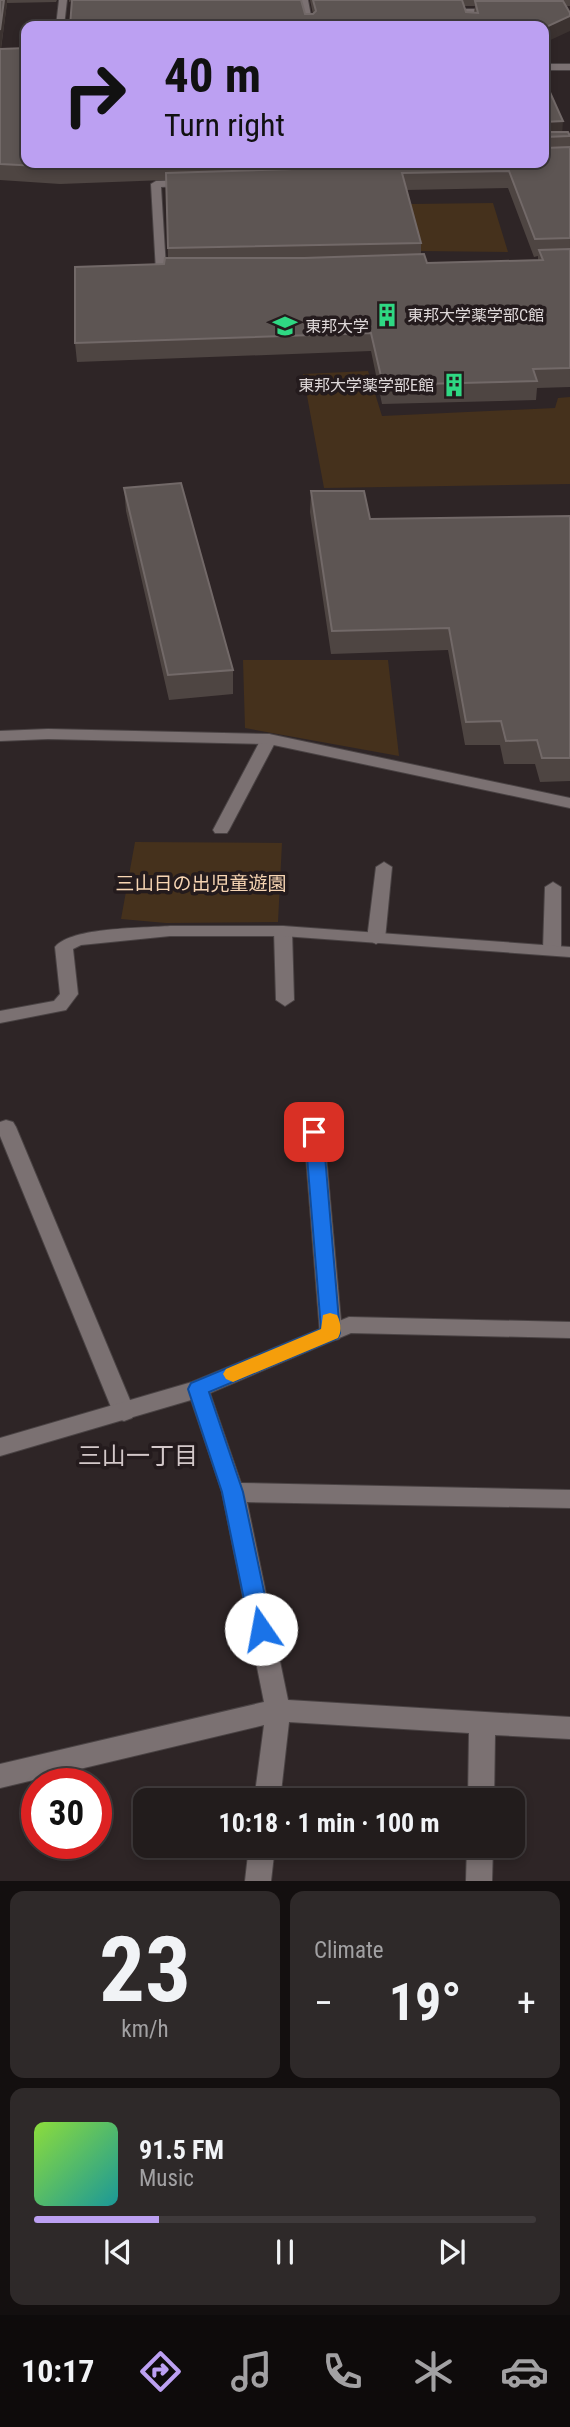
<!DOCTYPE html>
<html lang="en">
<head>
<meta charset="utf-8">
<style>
	body { margin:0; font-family:"Roboto Condensed","Noto Sans JP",sans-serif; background:#2e2929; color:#f1f3f6; height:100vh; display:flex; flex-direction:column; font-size:26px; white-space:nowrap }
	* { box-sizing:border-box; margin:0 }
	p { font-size:23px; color:#a2a1a3 }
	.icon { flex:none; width:38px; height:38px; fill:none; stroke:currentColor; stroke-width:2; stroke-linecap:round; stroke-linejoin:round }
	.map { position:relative; height:1881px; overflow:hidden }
	.drawer { display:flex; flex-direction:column; gap:10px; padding:10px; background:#130f0f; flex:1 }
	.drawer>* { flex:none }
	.top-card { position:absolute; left:21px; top:21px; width:528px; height:147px; border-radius:14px; box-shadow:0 4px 10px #0003,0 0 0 2px #3f3a3b; background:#bca0f2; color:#111; overflow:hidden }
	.speed { position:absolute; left:21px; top:1768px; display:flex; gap:14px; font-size:35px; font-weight:700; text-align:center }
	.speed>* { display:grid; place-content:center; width:91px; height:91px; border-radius:50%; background:#221c1c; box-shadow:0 4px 10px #0003,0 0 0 2px #3f3a3b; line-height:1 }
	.speed .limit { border:10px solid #d22; background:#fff; color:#111 }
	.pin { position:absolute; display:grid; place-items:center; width:60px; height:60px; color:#fff; margin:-30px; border-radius:14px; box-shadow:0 4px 10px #0006 }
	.me { position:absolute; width:77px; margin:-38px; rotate:348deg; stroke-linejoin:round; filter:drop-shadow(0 0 5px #0008) }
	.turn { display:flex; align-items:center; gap:24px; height:147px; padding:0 28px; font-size:32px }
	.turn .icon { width:91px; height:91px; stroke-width:2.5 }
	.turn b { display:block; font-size:49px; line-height:60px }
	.big { font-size:52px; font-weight:700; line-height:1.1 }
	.drawer .tile { flex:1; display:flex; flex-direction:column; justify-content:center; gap:10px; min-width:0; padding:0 24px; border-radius:14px; background:#2e2929 }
	.drawer .dial { align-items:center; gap:0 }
	.dial b { font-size:91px; line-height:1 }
	.song { display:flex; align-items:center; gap:21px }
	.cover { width:84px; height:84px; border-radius:10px; background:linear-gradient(135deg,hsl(90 70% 55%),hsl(180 70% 35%)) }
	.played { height:7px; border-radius:4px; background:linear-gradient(90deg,#bca0f2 25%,#3f3a3b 25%) }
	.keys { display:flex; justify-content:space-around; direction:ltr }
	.heat { display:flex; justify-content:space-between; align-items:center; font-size:38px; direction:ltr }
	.drawer .tiles { flex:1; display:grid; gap:10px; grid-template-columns:1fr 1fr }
	.tile:last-child { grid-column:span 2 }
	.trip { position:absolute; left:133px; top:1788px; width:392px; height:70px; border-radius:14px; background:#221c1c; box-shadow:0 4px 10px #0003,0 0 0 2px #3f3a3b; font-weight:700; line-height:70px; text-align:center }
	.tabs { display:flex; height:112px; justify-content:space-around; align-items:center; background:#0e0b0b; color:#a2a1a3 }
	.tabs .icon { width:49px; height:49px }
	.tabs .selected { color:#bca0f2 }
	.tabs b { font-size:32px; color:#f1f3f6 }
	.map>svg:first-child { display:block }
</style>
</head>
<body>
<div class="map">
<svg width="570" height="1881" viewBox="0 0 570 1881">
	<rect width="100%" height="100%" fill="#2e2526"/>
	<path fill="#45311c" d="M493,203L508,252L420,251L411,204Z
		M368,371L382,416L555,408L558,398L570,397V484L324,488L303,374Z
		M243,660H388L399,756L245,728Z
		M135,842L282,843L278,922L166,923L121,919Z"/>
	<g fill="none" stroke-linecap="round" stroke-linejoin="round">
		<g stroke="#4a4344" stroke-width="2">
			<path id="lane" d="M59,0H67L64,26H56Z
				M300,0H308L313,26H305Z
				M279,163H302L290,166L293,176L288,179L283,176Z
				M156,181L188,180L193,183L188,186L161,187L166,268L182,269V273L161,274L156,271L151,184Z
				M269,734L277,739L229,830L227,833H215L213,830L261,739Z
				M384,862L392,867L385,939L376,944L367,939L376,867Z
				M553,882L561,887V950L552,955L543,950L545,887Z
				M283,926L292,931L294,1000L285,1006L276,1000L274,931Z
				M6,1120L13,1122L16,1127L135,1412L132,1418L124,1421L116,1418L113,1412L0,1136V1122Z
				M314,1125L321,1127L324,1132L342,1333L339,1339L331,1341L323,1339L320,1333L304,1132L307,1127Z"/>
		</g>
		<g stroke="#4a4344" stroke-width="2">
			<path id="street" d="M462,9H497L501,11L497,13H470L476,26H468Z
				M544,64H570V70H544Z
				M48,729L269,734L570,798V808L269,744L48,739L0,741V731Z
				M170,926H283L570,947V957L283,936H170L81,945L73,949L78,994L66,1010L0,1023V1011L54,1001L60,994L55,947C71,927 144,928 170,926Z
				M349,1317L570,1322V1338L351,1333L210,1393L241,1483L570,1490V1508L247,1502L288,1700L570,1717V1739L495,1735L494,1801H468L469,1733L289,1722L280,1801H254L264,1725L0,1788V1764L264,1702L222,1492L191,1400L0,1456V1438L192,1382Z
				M249,1846H275L271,1881H245Z
				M467,1846H493L492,1881H466Z"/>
		</g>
		<use href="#lane" fill="#7b7172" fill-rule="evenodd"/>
		<use href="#street" fill="#7b7172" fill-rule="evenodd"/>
	</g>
	<path fill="#4e4542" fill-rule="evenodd" d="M0,0H57L56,2L7,3L1,49L26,163H281V169H293V163H544V79L562,132L570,136V387L537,388L536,400L382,404L371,351L77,362L75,343L164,264L168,258L166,180L60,184L0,180ZM508,188L534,257L538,256V260L427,263L421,254V243L406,190Z
		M69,0H301L305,14H313L310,0H570V6H566L544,26H70L72,1L69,2ZM464,6H475L474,13L466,12Z
		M124,488L233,670V694L169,700L126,511Z
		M311,491L370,519L570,516V781L540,782L535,764H504L500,745H465L448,650L331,654L310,512Z"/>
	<path fill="#3b3230" d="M4,0H7V3L0,54V30Z
		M570,16V31L544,43V28Z
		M563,121L562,136L545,137L544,148V122Z"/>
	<path fill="#5d5553" stroke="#726968" stroke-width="2" d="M0,0H4L0,30Z
		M72,0H301L305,14H313L316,11L313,0H462L466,12L478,13L475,1H563L570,13V16L544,28V26H325V25L70,26Z
		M26,48V163H180L59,167L0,164V49Z
		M544,79L563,121L544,122Z
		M544,132H568L570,136L545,137L544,140Z
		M544,147L545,148L570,147V238L535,239L509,171L402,173L421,243L168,248L166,173L293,169L296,166L295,163H544Z
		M570,249V368L533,369L537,381L383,385L371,333L75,343V267L164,264L165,258H304L424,254L427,263L543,260L539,250Z
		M181,483L233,670L168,675L124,488Z
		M311,491H364L370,519L570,516V758H542L537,740L506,741L501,721L466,722L449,628L332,631Z"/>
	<path fill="#1a73e8" stroke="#114b97" stroke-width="2" d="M314,1126L323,1132L340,1333L338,1338L209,1392L243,1492L272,1629L269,1635L261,1638L253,1635L250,1629L222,1492L188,1389L191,1383L321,1329L305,1132Z"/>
	<path fill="#f59e0b" d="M330,1313L337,1315C341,1323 342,1331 338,1338L240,1379L233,1382L226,1379L223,1374L226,1369L321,1329L323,1315Z"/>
	<defs>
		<g id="building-bare" transform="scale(1.89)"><path d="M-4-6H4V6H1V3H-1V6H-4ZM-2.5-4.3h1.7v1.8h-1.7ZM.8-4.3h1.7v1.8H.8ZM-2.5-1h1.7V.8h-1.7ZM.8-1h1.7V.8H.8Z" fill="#2fd883" stroke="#241b1d" stroke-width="2.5" paint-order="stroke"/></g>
		<g id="university-bare" transform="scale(1.89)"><path d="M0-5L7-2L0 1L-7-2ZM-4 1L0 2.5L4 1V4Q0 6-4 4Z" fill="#2fd883" stroke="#241b1d" stroke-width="2.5" paint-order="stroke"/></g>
	</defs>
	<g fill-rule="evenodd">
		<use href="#building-bare" x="387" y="315"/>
		<use href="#university-bare" x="285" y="326"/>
		<use href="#building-bare" x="454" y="385"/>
	</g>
	<g text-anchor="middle" stroke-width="7" stroke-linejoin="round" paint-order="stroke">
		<g font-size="16" fill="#ded8d9" stroke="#241b1d" text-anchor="start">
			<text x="407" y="321">東邦大学薬学部C館</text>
			<text x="305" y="332">東邦大学</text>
			<text x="434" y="391" text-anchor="end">東邦大学薬学部E館</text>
		</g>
		<g font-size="19" fill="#f7d5b3" stroke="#241b1d">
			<text x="201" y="890">三山日の出児童遊園</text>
		</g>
		<g font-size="24" fill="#d3c8c9" stroke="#241b1d">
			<text x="138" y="1464">三山一丁目</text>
		</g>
	</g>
</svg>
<div class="speed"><div class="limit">30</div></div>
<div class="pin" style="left:314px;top:1132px;background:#d93025"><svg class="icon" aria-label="arrive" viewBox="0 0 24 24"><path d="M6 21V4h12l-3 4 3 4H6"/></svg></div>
<svg class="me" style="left:261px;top:1629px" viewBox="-20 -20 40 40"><circle r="19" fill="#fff"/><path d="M0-13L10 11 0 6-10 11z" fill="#1a73e8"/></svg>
<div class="trip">10:18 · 1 min · 100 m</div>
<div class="top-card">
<div class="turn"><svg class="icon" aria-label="right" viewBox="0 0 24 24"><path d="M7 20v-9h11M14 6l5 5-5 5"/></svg><div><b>40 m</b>Turn right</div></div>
</div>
</div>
<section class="drawer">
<div class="tiles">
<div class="tile dial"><b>23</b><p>km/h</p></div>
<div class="tile"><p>Climate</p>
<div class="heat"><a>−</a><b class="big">19°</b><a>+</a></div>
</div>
<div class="tile">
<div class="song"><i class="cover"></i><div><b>91.5 FM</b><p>Music</p></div></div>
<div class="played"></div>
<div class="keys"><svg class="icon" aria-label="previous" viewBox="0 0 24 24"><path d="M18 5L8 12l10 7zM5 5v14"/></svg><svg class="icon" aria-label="pause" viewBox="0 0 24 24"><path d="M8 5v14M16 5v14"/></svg><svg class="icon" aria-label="next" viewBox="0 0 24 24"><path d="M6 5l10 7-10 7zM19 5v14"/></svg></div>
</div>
</div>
</section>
<nav class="tabs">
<b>10:17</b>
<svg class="icon selected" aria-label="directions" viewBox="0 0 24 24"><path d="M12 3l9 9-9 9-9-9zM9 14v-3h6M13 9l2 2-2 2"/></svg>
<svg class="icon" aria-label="music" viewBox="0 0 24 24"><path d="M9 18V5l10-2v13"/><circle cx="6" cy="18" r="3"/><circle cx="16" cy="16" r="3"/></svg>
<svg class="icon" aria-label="phone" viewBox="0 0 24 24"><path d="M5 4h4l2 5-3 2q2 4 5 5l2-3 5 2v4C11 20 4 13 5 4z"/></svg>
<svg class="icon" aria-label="climate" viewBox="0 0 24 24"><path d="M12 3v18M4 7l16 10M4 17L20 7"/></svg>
<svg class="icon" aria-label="car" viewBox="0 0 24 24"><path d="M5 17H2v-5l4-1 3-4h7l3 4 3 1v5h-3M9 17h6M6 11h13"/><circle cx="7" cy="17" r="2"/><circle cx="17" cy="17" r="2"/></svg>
</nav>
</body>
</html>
